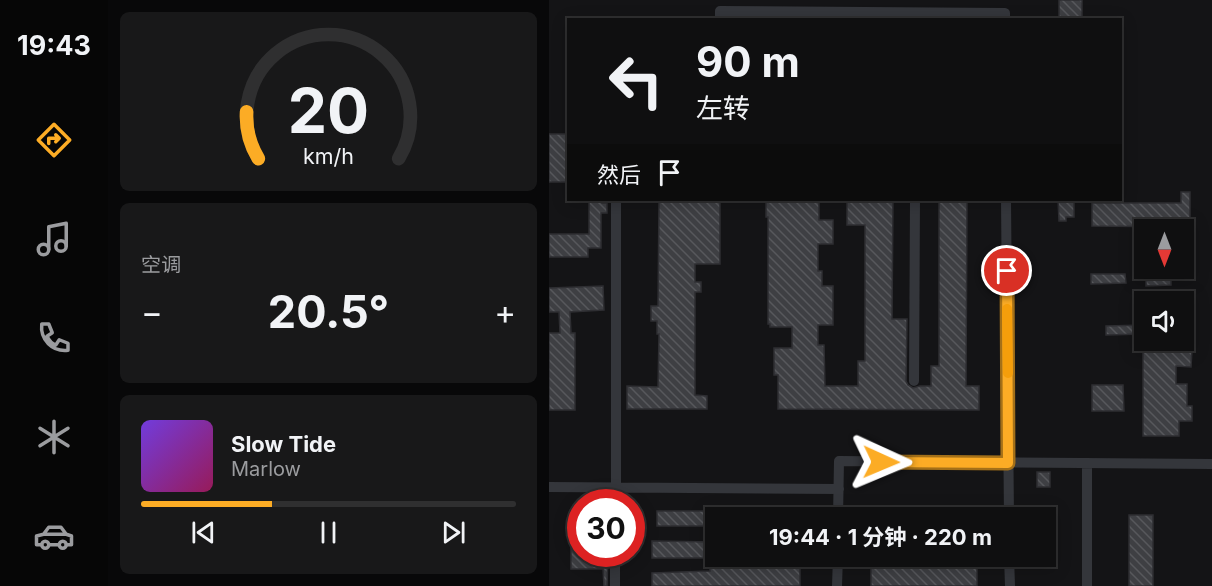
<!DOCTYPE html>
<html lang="zh">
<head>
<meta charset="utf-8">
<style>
	body { margin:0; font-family:Inter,"Noto Sans SC",sans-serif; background:#181819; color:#f1f3f6; height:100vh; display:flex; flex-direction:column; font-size:22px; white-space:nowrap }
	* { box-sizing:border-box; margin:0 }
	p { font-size:20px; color:#9b9c9f }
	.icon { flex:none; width:33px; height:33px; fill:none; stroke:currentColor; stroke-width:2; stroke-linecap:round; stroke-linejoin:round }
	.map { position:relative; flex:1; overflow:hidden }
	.details { display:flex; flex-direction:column; gap:12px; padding:12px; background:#080809; width:441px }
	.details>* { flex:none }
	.top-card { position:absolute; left:18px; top:18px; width:555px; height:183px; border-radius:0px; box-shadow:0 3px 15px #0003,0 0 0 2px #2f2f30; background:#0f0f10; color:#f1f3f6; overflow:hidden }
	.needle { width:39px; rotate:180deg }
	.tools { position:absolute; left:585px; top:219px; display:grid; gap:12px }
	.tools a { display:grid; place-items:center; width:60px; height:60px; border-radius:0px; background:#0f0f10; box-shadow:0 3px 15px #0003,0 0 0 2px #2f2f30; font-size:30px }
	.speed { position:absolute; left:18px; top:489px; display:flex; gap:12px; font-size:30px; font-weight:700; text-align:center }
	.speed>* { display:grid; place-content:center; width:78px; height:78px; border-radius:50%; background:#0f0f10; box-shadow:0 3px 15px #0003,0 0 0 2px #2f2f30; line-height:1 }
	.speed .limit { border:9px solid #d22; background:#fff; color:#111 }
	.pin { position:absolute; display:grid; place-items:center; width:51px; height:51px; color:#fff; margin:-26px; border:3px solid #fff; border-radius:50%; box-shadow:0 2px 6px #0007 }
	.me { position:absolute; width:66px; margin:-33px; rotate:91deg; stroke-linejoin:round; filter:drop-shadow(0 0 4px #0008) }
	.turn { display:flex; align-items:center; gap:21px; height:126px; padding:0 30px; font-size:27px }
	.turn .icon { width:78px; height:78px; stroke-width:2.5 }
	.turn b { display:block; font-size:42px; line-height:51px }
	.then { display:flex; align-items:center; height:57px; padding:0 30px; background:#0003; gap:12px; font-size:22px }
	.big { font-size:45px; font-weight:700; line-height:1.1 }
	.details .widget { flex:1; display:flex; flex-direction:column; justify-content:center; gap:9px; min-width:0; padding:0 21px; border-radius:9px; background:#181819 }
	.details .dial { align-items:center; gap:0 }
	.dial svg { height:156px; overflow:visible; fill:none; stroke:#2f2f30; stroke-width:7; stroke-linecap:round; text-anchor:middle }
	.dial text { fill:#f1f3f6; stroke:none }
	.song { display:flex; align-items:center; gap:18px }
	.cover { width:72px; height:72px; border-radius:9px; background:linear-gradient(135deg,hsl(260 70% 55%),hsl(330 70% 35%)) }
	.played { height:6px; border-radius:3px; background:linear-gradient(90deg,#fcac25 35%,#2f2f30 35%) }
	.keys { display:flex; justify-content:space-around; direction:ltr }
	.heat { display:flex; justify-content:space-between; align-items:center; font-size:33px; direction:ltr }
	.trip { position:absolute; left:156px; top:507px; width:351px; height:60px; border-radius:0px; background:#0f0f10; box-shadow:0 3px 15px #0003,0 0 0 2px #2f2f30; font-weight:700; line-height:60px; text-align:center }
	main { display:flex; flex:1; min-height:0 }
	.dock { display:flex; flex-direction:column; width:108px; justify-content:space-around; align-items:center; background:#060606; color:#9b9c9f }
	.dock .icon { width:42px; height:42px }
	.dock .active { color:#fcac25 }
	.dock b { font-size:27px; color:#f1f3f6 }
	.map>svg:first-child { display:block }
</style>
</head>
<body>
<main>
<nav class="dock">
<b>19:43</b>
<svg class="icon active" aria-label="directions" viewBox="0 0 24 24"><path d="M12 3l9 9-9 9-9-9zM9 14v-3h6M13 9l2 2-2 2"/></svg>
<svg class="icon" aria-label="music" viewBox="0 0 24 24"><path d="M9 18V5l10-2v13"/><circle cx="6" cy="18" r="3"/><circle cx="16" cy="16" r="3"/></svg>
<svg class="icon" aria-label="phone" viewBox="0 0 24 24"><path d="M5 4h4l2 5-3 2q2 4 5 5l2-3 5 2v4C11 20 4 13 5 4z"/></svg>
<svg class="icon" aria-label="climate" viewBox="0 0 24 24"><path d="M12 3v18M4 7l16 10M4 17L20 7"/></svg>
<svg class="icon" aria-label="car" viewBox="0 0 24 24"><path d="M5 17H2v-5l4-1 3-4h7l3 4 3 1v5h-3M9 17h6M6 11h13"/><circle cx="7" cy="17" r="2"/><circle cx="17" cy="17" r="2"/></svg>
</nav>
<section class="details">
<div class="widget dial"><svg viewBox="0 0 100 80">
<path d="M14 69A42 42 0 1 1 86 69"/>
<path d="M14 69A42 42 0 0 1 8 45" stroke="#fcac25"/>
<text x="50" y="56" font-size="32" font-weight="700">20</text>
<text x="50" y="72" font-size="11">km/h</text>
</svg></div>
<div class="widget"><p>空调</p>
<div class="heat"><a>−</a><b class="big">20.5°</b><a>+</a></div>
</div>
<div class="widget">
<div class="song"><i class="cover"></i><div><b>Slow Tide</b><p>Marlow</p></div></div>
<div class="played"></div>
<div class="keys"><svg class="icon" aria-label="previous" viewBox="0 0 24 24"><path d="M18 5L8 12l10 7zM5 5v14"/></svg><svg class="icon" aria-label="pause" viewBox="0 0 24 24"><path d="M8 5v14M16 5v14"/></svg><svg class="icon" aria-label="next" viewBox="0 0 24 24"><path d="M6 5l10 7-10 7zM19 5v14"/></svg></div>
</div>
</section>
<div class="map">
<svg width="663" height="586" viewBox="0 0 663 586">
	<defs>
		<pattern id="building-back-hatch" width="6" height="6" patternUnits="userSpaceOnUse" patternTransform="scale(1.5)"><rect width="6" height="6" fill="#3e3f43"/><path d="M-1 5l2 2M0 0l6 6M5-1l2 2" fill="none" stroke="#57585c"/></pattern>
	</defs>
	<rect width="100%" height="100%" fill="#141416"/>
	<path fill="url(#building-back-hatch)" stroke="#2e2e32" stroke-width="1.5" d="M510,0H533V17H510Z
		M0,134H20V182H0Z
		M632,192H641V230H632V227L543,226V203H632Z
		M40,200H53V203H58V213H52V248H39V257H0V234H40Z
		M110,200H171V264H146V282H152V292H146V395L158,396V409H78V386L109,387L110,334H108V321H102V306H109Z
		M217,200H270V220H284V244H269V271H273V286H284V325H269V345H275L276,386H309V361H316V225H298V200H344L343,319H358L357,381L359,385L364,388L371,386H382V366H390V200H418L417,386H430V410L229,409V375H225V348H243V327H221V324H219V217H217Z
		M509,200H525V217H517V221H510Z
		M597,268H622V285L597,286Z
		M542,274H576L577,283L542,284Z
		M54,286L55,310L21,312L22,333H26V410H0V333H11L10,312H0V288Z
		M595,325V334L557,335V326Z
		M594,350H643L642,367L627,366V384H638V406H643V421H630V436H594Z
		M543,385H574L575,411H543Z
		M488,472H501V487H488Z
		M108,511H166V526H108Z
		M22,515H32V554H59L58,586H55L54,569H22Z
		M580,515H604V586H580Z
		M103,541L166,542V556H251V586H103V573L161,571L160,558H103Z
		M304,556H428V586H322V568H304Z"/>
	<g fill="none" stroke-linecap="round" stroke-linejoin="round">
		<path stroke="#34363b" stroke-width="10" d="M171,20V11L456,13V20
			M457,200L460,518
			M365,381L366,200
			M0,487L290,489
			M67,502V200
			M289,518L290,461L663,464
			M460,556L461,586
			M66,586V554
			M288,586L289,556
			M538,586V463"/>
	</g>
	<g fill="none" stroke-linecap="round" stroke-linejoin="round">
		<g stroke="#a47018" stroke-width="15">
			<path id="route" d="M332,462L459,463L458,271"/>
		</g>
		<use href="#route" stroke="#fcac25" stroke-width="10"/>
		<path stroke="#f59e0b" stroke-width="10" d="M458,309L459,373"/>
	</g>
</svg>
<div class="tools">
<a><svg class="needle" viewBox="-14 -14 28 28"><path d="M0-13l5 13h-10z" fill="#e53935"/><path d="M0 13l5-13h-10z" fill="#9b9c9f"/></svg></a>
<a><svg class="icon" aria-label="sound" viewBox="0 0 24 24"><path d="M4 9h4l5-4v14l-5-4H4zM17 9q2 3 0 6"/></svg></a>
</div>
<div class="speed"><div class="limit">30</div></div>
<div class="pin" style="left:458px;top:271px;background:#d93025"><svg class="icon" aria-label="arrive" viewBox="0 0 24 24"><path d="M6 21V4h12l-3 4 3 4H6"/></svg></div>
<svg class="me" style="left:332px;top:462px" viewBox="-20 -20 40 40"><path d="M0-17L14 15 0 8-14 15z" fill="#fcac25" stroke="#fff" stroke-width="4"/></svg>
<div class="trip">19:44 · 1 分钟 · 220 m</div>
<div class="top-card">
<div class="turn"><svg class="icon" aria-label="left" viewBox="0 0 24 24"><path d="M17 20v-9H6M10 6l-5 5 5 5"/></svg><div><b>90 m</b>左转</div></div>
<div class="then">然后<svg class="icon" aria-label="arrive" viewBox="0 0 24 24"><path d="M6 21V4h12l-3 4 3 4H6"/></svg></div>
</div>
</div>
</main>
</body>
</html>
